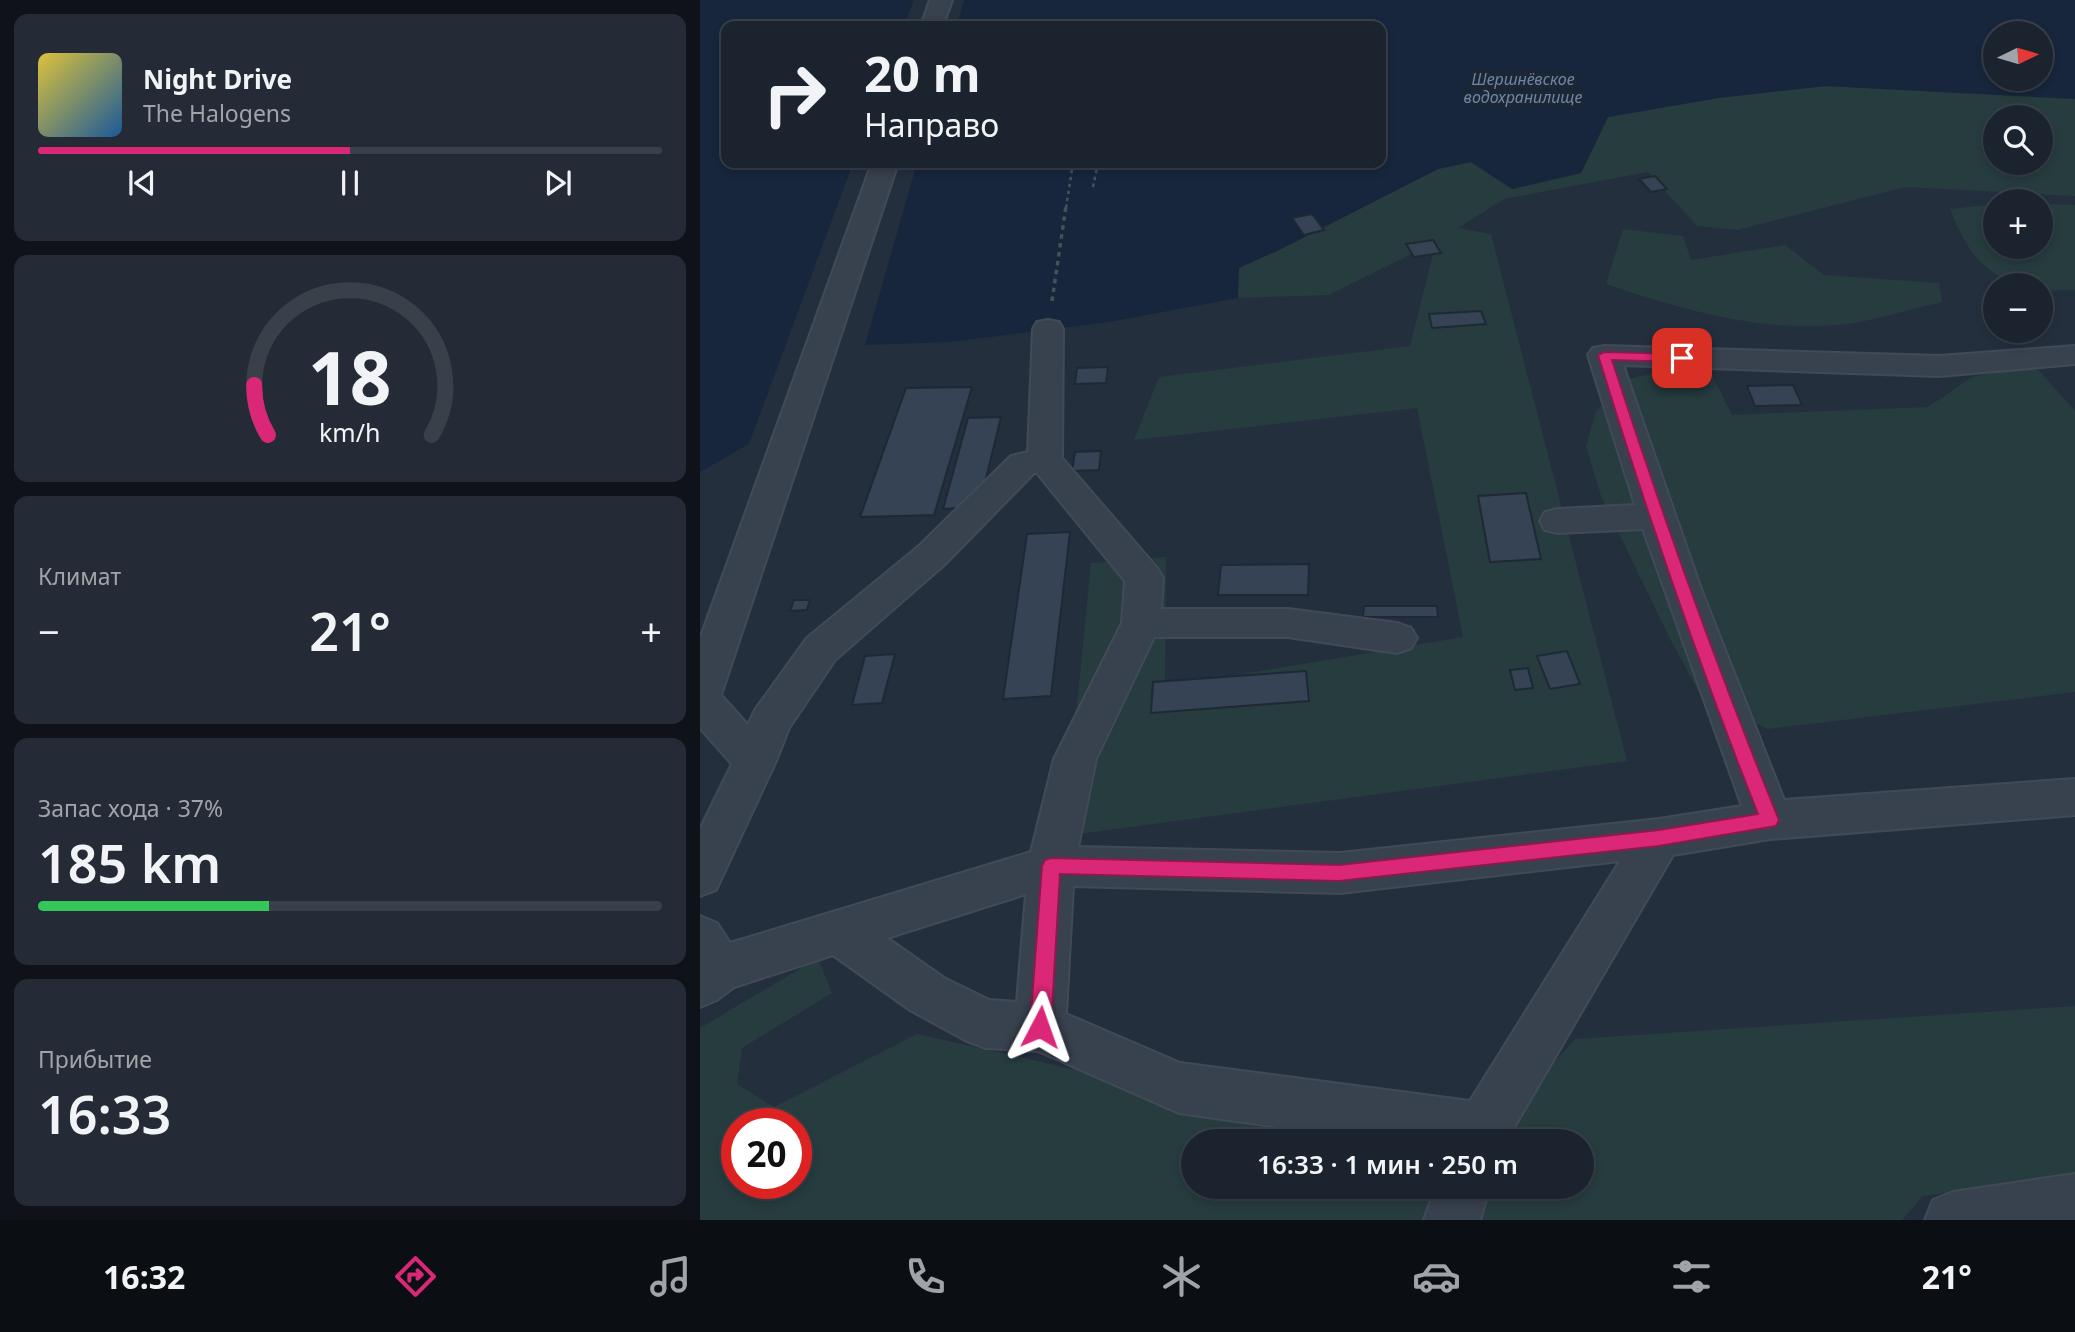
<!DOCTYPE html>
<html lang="ru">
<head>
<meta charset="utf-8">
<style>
	body { margin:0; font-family:"Noto Sans",sans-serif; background:#242b36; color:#f1f3f6; height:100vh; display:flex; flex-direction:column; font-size:26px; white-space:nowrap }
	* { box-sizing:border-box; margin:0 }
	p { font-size:23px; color:#a0a4aa }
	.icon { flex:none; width:38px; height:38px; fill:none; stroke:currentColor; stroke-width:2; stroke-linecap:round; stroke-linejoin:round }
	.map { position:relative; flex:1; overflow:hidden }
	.side { display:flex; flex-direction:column; gap:14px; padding:14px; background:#0f1319; width:700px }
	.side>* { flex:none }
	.guide { position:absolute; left:21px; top:21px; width:665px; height:147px; border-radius:14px; box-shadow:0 4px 10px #0003,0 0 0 2px #39404a; background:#1b232e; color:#f1f3f6; overflow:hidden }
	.needle { width:46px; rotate:85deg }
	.controls { position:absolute; left:1283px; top:21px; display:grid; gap:14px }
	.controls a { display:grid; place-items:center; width:70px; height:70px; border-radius:50%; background:#1b232e; box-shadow:0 4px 10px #0003,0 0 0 2px #39404a; font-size:35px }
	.speed { position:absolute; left:21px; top:1108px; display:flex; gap:14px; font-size:35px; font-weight:700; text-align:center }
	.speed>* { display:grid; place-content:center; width:91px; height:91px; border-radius:50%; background:#1b232e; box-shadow:0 4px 10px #0003,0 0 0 2px #39404a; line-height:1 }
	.speed .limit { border:10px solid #d22; background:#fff; color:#111 }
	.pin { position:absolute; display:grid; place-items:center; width:60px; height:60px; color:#fff; margin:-30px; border-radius:14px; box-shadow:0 4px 10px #0006 }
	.me { position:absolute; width:77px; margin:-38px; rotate:4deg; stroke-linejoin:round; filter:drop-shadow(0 0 5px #0008) }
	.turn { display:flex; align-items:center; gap:24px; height:147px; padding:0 28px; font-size:32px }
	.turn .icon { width:91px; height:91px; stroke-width:2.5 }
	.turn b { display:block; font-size:49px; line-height:60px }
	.big { font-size:52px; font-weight:600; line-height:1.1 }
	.side .widget { flex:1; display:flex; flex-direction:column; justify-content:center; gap:10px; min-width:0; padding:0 24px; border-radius:14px; background:#242b36 }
	.side .dial { align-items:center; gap:0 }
	.dial svg { height:182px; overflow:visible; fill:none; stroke:#39404a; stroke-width:7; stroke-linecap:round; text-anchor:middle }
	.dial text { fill:#f1f3f6; stroke:none }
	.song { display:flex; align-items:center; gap:21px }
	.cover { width:84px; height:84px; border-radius:10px; background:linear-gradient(135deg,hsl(50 70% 55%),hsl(210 70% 35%)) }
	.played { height:7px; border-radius:4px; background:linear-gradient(90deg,#db2777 50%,#39404a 50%) }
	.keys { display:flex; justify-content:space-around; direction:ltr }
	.heat { display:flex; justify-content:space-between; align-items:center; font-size:38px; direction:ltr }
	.charge { height:10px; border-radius:5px; background:linear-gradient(90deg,#34c759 37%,#39404a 0) }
	.trip { position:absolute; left:481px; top:1129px; width:413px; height:70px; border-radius:35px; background:#1b232e; box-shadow:0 4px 10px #0003,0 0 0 2px #39404a; font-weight:600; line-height:70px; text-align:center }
	.tabs { display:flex; height:112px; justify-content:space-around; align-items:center; background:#0b0e12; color:#a0a4aa }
	.tabs .icon { width:49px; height:49px }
	.tabs .current { color:#db2777 }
	.tabs b { font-size:32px; color:#f1f3f6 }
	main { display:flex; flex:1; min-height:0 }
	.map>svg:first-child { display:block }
</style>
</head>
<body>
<main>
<section class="side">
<div class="widget">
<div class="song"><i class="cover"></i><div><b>Night Drive</b><p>The Halogens</p></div></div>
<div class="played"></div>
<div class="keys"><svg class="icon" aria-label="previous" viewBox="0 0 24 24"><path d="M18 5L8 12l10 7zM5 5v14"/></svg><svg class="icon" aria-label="pause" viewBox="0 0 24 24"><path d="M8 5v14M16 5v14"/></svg><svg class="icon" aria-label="next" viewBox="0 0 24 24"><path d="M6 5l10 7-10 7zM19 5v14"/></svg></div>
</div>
<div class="widget dial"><svg viewBox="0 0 100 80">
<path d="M14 69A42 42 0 1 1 86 69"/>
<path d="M14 69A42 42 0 0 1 8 47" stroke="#db2777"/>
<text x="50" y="56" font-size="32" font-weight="700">18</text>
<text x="50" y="72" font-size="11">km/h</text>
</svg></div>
<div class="widget"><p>Климат</p>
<div class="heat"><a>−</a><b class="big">21°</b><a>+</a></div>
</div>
<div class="widget"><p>Запас хода · 37%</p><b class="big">185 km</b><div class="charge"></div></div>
<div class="widget"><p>Прибытие</p><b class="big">16:33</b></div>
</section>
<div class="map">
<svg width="1375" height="1220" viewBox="0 0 1375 1220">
	<rect width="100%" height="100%" fill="#242f3e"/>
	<path fill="#263c3f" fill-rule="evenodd" d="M1126,86L1375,99V196L1206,187L1037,230L997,226L948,172L804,199L758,228L791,234L927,761L364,836L391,563L466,557L465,687L763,637L717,408L434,440L459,377L710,346L736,242L629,295L538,298V268L583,248L738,169L771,162L812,189L881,173L908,117L1018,98ZM1295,117H1340V163H1295Z
		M1295,204V247H1340L1341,204L1375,205V290L1341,291L1340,285C1289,285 1267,253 1250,209Z
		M923,229L983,236L991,260L1085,245L1124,275L1239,283L1242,302C1208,309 1172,322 1137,325C1059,332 980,309 906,284Z
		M1005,361L1032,415L1228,407L1272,377L1334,365L1375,411V692L1068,729L1000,694L969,637L901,496L886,446L895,414L920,381Z
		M118,958L132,993L42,1048L37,1084L74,1107L217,1034L691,1141H494V1186L728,1187L727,1220H0V1028ZM37,1124H96V1183H37Z
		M1375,1006V1175L1223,1196L1202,1220H772L786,1187L882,1186V1141H803L820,1099L875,1039Z"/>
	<path fill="#17263c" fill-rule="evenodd" d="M0,0H214L204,26H26V163H153L49,444L0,472Z
		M264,0H1375V99L1126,86L1018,98L908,117L881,173L812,189L771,162L738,169L583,248L539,268L538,298L409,322L250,342L165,345L217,163H681V26H257ZM1295,33H1340V79H1295Z"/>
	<path fill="#364354" stroke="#1f2835" stroke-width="2" d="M955,176L967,189L951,192L939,179Z
		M612,214L624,230L604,235L592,218Z
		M733,240L741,253L714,257L706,244Z
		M781,311L786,324L732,328L729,314Z
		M408,367L406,383L375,384L377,368Z
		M1093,385L1102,405L1055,406L1047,386Z
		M272,387L234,515L160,517L206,388Z
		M301,417L279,507L243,509L268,418Z
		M401,451L399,470L372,471L375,452Z
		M826,493L841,559L790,562L778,496Z
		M370,532L351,696L303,699L327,534Z
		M609,564L608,595H518L521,565Z
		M94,600H110L107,610L90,611Z
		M664,606H737L738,617H663Z
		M867,651L880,684L850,689L837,656Z
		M195,654L182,703L152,705L165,656Z
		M828,668L833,688L815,690L810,670Z
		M606,671L609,701L451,713L453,682Z"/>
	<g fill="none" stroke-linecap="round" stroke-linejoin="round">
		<g stroke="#414a57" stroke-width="4">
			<path id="minor" d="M230,0H252L243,26H221Z
				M172,163H198L21,695L48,725L55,710L107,638L219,546L311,456L328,452L333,329L337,322L348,320L359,322L363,329L362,458L457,568L463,578L461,609H588L697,623L711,628L717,638L711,648L697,653L588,637H454L396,759L378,847L640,853L959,819L1042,806L943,529L858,533L845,530L840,521L845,512L858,509L935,505L888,355L893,348L904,346L1239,356L1375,346V364L1239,376L923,365L1001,589L1084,800L1375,779V815L1070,839L973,855L806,1141H678L479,1113L338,1051L285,1048L267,1041L210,1010L133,955L34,987L17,1000L0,1007V916L17,923L30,943L331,852L354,759L422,623L425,581L337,473H334L245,564L135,660L89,728L76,761L16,890L0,896V829L32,764L0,728V639ZM920,861L770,1101L480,1063L366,1014L373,886L640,893ZM326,894L317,1002L289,1000L244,978L187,938Z
				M1375,1174V1220H1225L1233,1200L1253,1192Z
				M736,1186H790L780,1220H724Z"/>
		</g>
		<path stroke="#3f5557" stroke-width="2.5" stroke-dasharray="3.5 3.5" stroke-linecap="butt" d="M393,187L398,163
			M366,208L373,163"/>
		<path stroke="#3f5557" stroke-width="3.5" stroke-dasharray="4.5 4.5" stroke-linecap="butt" d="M352,301L366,206"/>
		<use href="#minor" fill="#38414e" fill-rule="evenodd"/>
	</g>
	<path fill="#db2777" stroke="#8e194d" stroke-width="2" d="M904,352L982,354L988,358L982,362L912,360C962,515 1017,668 1079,820L1076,826L959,846L639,881L360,874L351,1027L348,1034L340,1037L333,1034L330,1027L342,866L345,860L351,858L639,865L959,830L1058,814C998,663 946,511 898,355Z"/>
	<g text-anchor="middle" stroke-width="7" stroke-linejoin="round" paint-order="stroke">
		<g font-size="16" font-style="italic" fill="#6d86a8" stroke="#1d2633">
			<text x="823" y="85">Шершнёвское<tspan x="823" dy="18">водохранилище</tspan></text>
		</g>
	</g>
</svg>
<div class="controls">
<a><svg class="needle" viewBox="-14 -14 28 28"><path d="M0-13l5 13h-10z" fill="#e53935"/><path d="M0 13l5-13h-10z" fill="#a0a4aa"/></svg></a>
<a><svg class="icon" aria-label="search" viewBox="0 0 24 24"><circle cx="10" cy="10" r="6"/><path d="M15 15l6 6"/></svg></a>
<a>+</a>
<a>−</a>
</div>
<div class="speed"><div class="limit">20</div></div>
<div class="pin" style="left:982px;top:358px;background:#d93025"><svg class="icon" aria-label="arrive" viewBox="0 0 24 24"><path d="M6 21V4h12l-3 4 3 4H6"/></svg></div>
<svg class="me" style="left:340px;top:1027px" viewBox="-20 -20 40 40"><path d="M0-17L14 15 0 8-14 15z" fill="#db2777" stroke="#fff" stroke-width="4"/></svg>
<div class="trip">16:33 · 1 мин · 250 m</div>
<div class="guide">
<div class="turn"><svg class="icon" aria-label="right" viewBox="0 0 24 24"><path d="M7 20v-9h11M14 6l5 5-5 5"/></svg><div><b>20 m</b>Направо</div></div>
</div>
</div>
</main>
<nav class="tabs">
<b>16:32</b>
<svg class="icon current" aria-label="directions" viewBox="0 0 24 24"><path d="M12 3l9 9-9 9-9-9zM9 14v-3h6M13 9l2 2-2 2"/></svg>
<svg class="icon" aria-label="music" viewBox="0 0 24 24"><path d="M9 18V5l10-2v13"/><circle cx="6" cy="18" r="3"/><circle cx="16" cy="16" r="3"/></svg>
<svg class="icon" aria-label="phone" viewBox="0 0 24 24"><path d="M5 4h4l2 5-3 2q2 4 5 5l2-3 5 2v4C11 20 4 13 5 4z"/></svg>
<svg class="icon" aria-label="climate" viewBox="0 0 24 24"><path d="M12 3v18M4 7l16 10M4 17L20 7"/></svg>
<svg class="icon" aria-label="car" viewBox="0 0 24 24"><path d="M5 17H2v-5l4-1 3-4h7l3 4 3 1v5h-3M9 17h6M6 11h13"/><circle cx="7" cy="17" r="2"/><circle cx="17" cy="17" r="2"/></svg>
<svg class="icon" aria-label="filters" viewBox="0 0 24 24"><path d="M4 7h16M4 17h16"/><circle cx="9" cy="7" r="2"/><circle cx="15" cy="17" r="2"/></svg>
<b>21°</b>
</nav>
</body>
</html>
